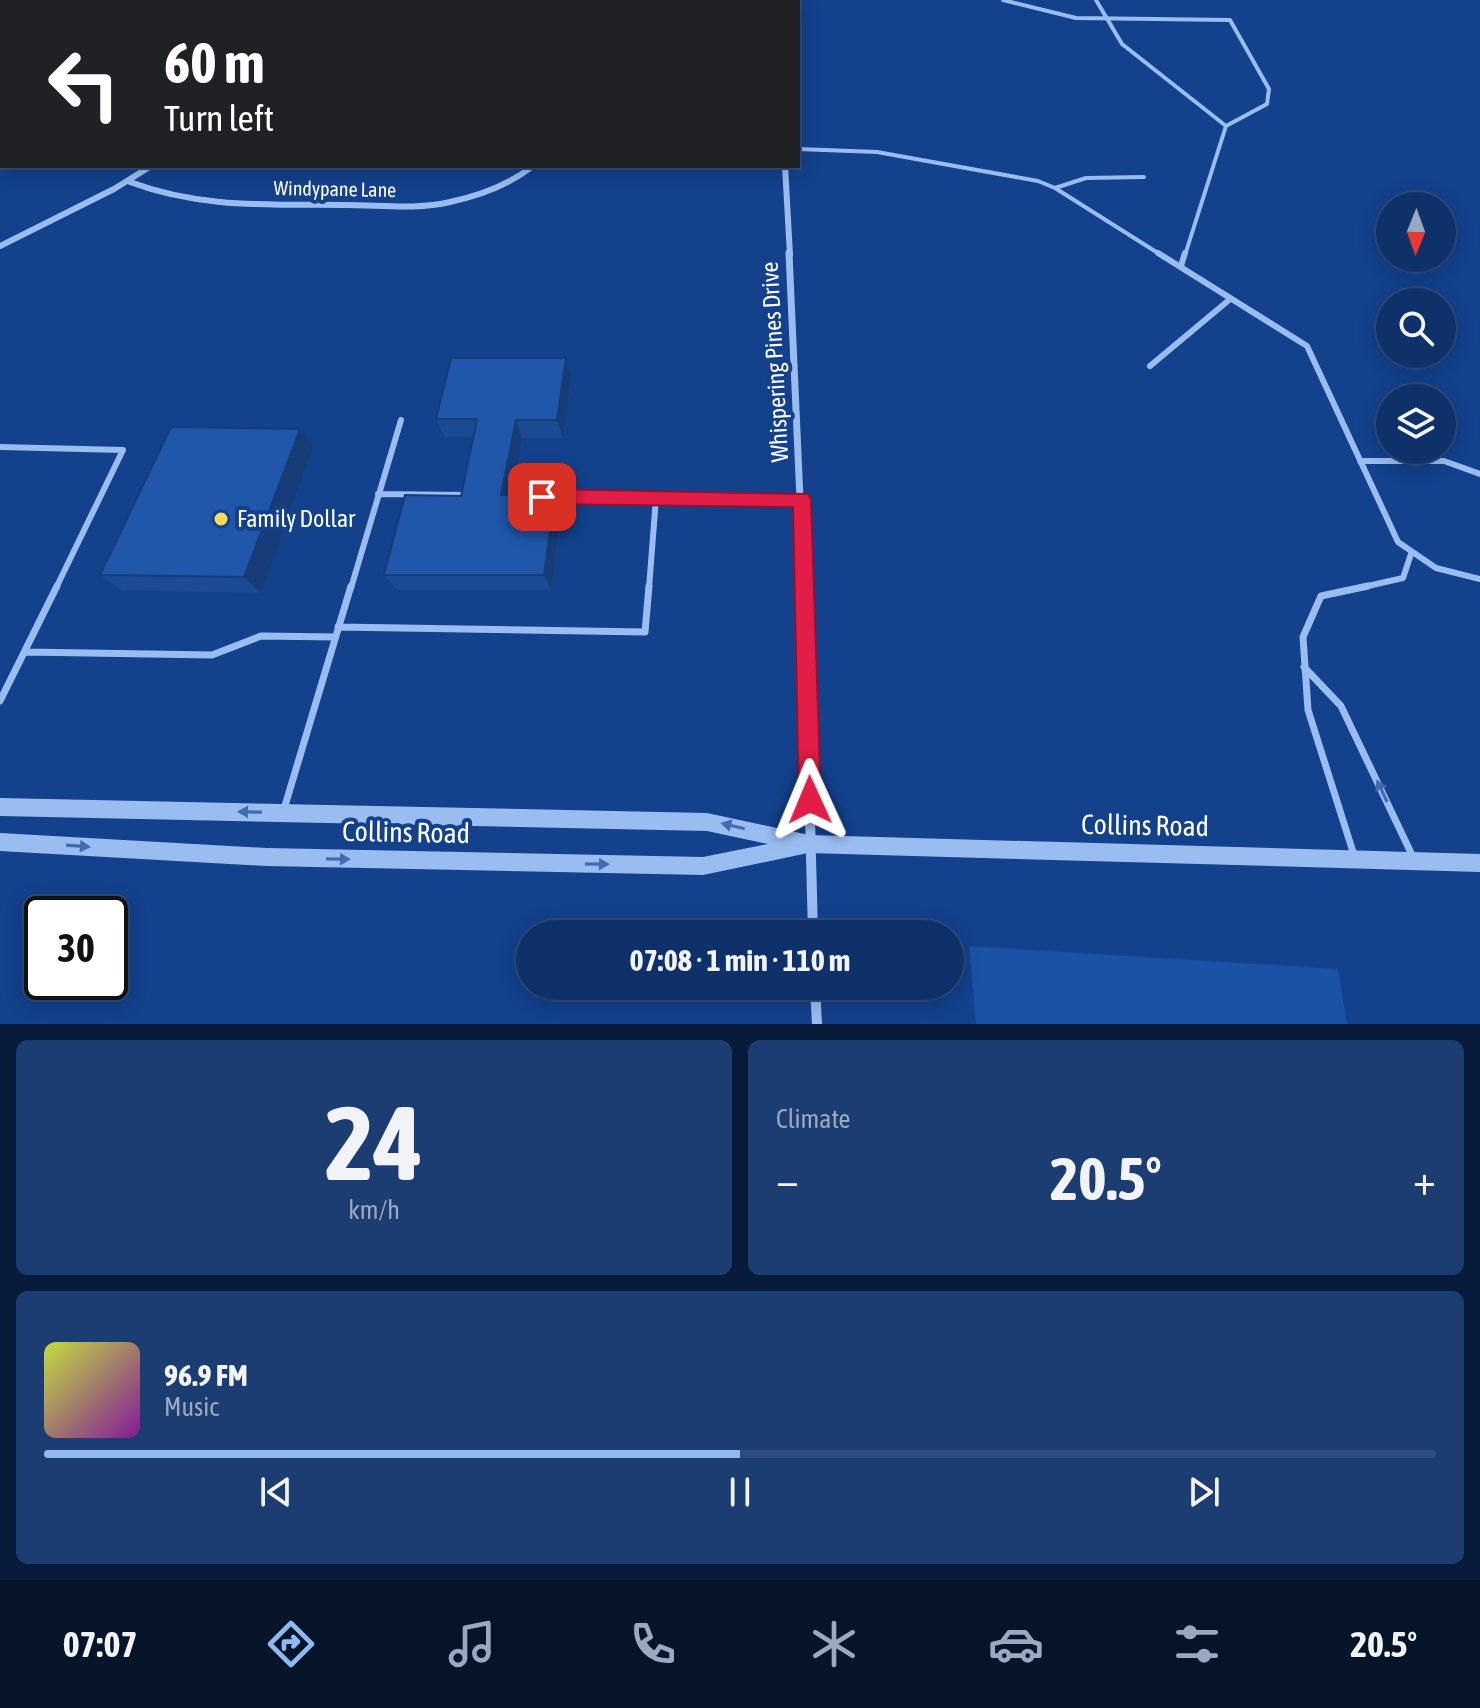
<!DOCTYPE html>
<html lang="en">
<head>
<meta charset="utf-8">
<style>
	body { margin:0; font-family:"Asap Condensed",sans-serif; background:#1c3d71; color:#f1f3f6; height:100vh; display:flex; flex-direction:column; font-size:30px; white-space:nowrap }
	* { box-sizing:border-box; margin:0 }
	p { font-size:26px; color:#9ba9c0 }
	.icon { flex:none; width:44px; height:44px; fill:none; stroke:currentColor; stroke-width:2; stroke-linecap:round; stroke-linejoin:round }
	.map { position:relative; height:1024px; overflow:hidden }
	.drawer { display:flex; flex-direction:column; gap:16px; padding:16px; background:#081b3a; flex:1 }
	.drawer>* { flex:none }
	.banner { position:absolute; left:0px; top:0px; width:800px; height:168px; box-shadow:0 4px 20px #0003,0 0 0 2px #2e4c7d; background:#202124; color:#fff; overflow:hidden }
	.needle { width:52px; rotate:181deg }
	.controls { position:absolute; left:1376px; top:192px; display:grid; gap:16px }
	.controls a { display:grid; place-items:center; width:80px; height:80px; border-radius:50%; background:#0e3169; box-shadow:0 4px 20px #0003,0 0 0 2px #2e4c7d; font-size:40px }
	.speed { position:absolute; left:24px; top:896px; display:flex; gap:16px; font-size:40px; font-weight:700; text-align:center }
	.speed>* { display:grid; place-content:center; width:104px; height:104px; border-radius:50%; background:#0e3169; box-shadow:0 4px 20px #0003,0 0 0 2px #2e4c7d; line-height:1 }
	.speed .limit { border:4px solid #111; border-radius:12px; background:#fff; color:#111 }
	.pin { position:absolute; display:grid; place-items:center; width:68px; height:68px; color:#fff; margin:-34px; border-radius:16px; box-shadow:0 4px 12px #0006 }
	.me { position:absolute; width:88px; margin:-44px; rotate:359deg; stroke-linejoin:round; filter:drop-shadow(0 0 6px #0008) }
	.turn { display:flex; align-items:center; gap:28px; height:168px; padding:0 32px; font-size:36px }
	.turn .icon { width:104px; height:104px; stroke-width:2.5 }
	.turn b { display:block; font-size:56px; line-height:68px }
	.big { font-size:60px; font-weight:700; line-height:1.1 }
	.drawer .tile { flex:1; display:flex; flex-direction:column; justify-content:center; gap:12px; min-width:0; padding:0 28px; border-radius:12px; background:#1c3d71 }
	.drawer .dial { align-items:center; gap:0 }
	.dial b { font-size:104px; line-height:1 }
	.song { display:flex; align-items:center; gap:24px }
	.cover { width:96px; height:96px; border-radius:12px; background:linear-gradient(135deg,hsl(70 70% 55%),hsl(290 70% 35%)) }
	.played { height:8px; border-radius:4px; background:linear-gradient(90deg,#90b9f0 50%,#2e4c7d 50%) }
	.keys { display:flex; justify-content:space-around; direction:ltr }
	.heat { display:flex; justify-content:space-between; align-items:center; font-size:44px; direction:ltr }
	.drawer .tiles { flex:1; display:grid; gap:16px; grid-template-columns:1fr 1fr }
	.tile:last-child { grid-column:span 2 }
	.trip { position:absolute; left:516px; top:920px; width:448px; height:80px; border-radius:40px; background:#0e3169; box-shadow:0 4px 20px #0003,0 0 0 2px #2e4c7d; font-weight:700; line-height:80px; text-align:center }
	.tab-bar { display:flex; height:128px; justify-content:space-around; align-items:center; background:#06142a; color:#9ba9c0 }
	.tab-bar .icon { width:56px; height:56px }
	.tab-bar .active { color:#90b9f0 }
	.tab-bar b { font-size:36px; color:#f1f3f6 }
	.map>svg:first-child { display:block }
</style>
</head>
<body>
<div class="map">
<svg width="1480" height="1024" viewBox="0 0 1480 1024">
	<rect width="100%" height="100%" fill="#13418c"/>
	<path fill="#1a52a6" d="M969,946L1338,969L1347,1024H976Z"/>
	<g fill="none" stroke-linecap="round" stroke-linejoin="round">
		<path stroke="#9abdf1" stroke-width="4" d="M1003,0L1076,18L1230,20L1269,89L1267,104L1226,126L1185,255
			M1096,0L1122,44L1226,126
			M798,149L877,152L1038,181L1055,188L1161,255
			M1055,188L1086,178L1144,177"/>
		<path stroke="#9abdf1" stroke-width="6" d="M1158,253L1307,346L1398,542L1436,568L1480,579
			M1181,266L1185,253
			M1150,366L1229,300
			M0,447L123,450L56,588
			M1360,461H1444L1480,474
			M378,494L467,495
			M550,497L802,499
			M351,588L401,420
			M649,588L656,498
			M1359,588L1403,578L1411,554"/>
		<path stroke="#9abdf1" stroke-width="7" d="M338,627L645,632L649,586
			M25,652L212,655L261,636L335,637
			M1304,667L1341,706L1413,857
			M0,701L57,586
			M284,809L351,586
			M1354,855L1308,710L1303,637L1321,596L1368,586"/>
		<path stroke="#9abdf1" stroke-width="6" d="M0,3L4,0
			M785,166L790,255
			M130,182C202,209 271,204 346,205C380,205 417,210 450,202C478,196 510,184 533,166
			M0,246L114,189L151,166"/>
		<path stroke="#9abdf1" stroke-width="7" d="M789,253L804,588"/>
		<path stroke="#9abdf1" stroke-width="10" d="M804,586L813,934
			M815,986L817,1024"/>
		<path fill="#9abdf1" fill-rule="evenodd" d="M0,798L707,813L809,835L1480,854V872L808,853L703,875L267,866L0,851V833L267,848L703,857L768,844L707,831L0,816Z"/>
	</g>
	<path fill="#1c4b93" d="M571,378L563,438H522L512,495L561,512L551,590H397L384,575L461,496L473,437H445L436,419Z
		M300,429L313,447L261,593L122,590L100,575Z"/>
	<path fill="#163d78" d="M566,358L571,378L563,438L557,420Z
		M516,420L522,438L509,512L501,495Z
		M300,429L313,447L261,593L244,577Z
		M555,495L561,512L551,590L544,575Z"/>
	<path fill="#2057ab" stroke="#163d78" stroke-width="2" d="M451,358H566L557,420H516L501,495H555L544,575H384L405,495L461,496L477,419H436Z
		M171,427L300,429L244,577L100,575Z"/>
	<defs><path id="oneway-solid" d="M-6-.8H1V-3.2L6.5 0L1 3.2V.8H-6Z" transform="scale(2)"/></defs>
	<g fill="#426caf">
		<use href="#oneway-solid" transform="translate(1382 791) rotate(-115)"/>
		<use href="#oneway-solid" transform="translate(250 812) rotate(-179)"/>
		<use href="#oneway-solid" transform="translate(733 826) rotate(-167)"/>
		<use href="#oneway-solid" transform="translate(78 846) rotate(4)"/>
		<use href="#oneway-solid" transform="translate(338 859) rotate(1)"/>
		<use href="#oneway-solid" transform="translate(597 864) rotate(1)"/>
	</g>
	<path fill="#e11d48" stroke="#92132f" stroke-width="2" d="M542,489L808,494L811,499L821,800L818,808L810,811L802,808L799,800L793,507L542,504L533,497Z"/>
	<circle fill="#ffd85a" stroke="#13418c" stroke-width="3" cx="221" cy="519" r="8"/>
	<g text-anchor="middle" stroke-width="8" stroke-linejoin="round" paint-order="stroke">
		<g font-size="20" fill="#fff" stroke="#13418c">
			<text transform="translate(335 189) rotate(1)" y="7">Windypane Lane</text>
		</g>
		<g font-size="24" fill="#fff" stroke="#13418c">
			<text transform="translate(775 362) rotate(-93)" y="8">Whispering Pines Drive</text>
		</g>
		<g font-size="24" fill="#fff" stroke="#13418c" text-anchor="start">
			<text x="237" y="527">Family Dollar</text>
		</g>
		<g font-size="28" fill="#fff" stroke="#13418c">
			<text transform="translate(1145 825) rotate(1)" y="10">Collins Road</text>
			<text transform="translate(406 832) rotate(1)" y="10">Collins Road</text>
		</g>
	</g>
</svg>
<div class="controls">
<a><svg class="needle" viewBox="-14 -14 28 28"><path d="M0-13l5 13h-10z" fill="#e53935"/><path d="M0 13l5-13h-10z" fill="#9ba9c0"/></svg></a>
<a><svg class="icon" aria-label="search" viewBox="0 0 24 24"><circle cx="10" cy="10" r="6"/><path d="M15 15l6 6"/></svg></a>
<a><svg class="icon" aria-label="layers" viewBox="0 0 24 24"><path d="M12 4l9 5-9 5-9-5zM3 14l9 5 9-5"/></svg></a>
</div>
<div class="speed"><div class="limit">30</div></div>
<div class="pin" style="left:542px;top:497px;background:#d93025"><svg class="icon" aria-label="arrive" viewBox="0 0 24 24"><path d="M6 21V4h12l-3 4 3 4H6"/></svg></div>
<svg class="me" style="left:810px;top:800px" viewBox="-20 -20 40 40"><path d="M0-17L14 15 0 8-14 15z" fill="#e11d48" stroke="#fff" stroke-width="4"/></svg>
<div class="trip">07:08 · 1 min · 110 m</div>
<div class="banner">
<div class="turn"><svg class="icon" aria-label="left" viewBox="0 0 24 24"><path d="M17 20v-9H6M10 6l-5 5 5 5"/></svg><div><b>60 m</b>Turn left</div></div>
</div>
</div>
<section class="drawer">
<div class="tiles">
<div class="tile dial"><b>24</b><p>km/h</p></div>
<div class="tile"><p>Climate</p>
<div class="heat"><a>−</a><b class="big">20.5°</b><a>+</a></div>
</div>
<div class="tile">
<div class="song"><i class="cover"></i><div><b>96.9 FM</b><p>Music</p></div></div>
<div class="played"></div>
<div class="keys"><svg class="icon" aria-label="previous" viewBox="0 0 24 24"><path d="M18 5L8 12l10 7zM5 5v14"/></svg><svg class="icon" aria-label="pause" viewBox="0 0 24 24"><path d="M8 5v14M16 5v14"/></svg><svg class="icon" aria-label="next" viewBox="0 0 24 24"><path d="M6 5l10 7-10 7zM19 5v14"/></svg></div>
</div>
</div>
</section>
<nav class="tab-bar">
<b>07:07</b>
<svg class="icon active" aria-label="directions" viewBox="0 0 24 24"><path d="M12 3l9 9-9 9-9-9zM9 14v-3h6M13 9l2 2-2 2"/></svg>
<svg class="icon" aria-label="music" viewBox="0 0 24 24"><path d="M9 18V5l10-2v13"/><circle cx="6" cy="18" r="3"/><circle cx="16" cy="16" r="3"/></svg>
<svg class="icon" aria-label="phone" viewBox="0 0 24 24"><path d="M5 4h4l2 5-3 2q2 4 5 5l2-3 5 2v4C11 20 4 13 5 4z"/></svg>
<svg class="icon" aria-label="climate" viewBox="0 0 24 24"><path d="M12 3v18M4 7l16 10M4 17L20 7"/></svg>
<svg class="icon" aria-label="car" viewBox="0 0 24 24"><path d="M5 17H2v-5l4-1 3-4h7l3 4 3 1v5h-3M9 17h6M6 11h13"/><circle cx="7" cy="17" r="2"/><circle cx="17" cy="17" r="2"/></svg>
<svg class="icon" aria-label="filters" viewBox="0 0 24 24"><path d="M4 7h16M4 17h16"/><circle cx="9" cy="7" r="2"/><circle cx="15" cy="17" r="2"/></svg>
<b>20.5°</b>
</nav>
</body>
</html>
